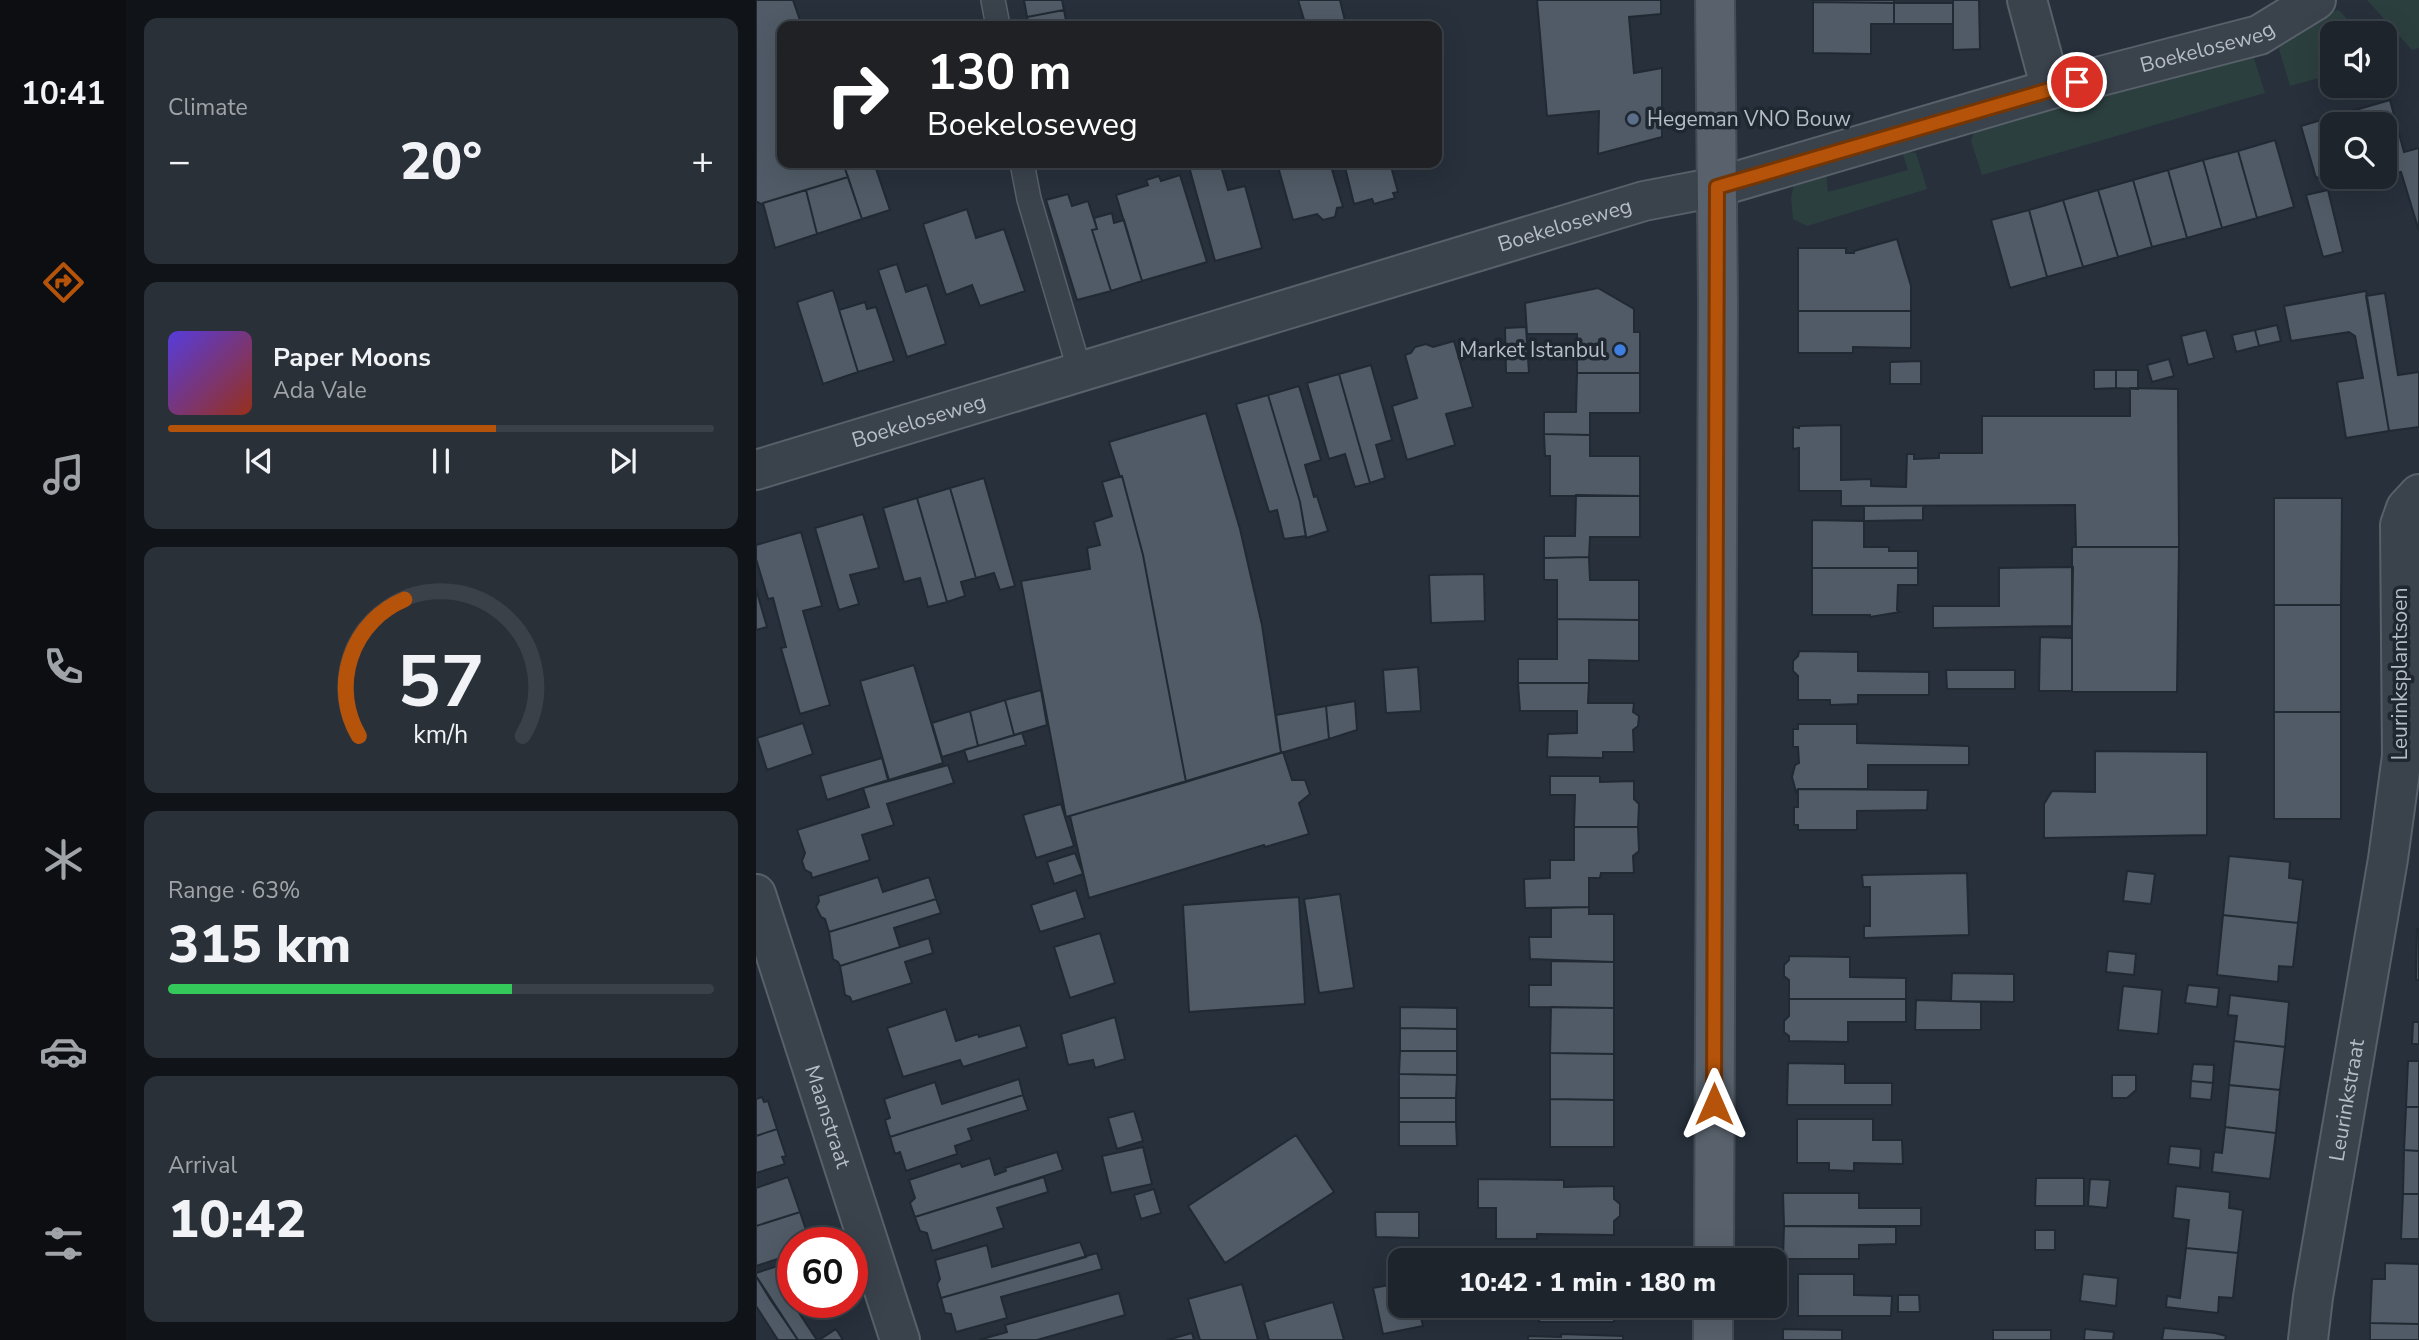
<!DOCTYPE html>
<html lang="en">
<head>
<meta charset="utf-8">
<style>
	body { margin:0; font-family:"Nunito Sans",sans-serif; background:#2a3038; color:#f1f3f6; height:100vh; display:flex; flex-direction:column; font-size:26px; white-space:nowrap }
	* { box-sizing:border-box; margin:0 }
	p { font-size:23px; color:#a0a4a9 }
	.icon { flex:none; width:38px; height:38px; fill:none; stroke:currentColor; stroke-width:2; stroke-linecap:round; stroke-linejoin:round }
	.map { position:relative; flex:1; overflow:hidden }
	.sheet { display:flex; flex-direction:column; gap:18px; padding:18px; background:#101418; width:630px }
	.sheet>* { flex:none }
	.top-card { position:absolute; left:21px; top:21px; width:665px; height:147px; border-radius:14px; box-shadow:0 7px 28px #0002,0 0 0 2px #3b4148; background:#202124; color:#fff; overflow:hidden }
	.controls { position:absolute; left:1564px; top:21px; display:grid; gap:14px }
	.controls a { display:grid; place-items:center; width:77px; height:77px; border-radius:14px; background:#1d242c; box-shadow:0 7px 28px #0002,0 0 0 2px #3b4148; font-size:35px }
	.speed { position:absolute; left:21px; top:1227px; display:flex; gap:14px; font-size:35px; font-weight:700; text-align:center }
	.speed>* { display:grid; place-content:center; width:91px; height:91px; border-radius:50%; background:#1d242c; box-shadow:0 7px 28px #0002,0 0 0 2px #3b4148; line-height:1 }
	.speed .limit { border:10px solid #d22; background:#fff; color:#111 }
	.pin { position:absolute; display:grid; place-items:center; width:60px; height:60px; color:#fff; margin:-30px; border:4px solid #fff; border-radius:50%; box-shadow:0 2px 7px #0007 }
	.me { position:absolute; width:77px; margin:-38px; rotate:0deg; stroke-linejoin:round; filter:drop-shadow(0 0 5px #0008) }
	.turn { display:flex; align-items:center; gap:24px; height:147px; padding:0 35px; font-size:32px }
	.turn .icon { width:91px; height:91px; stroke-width:2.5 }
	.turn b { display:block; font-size:49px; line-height:60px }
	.big { font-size:52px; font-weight:800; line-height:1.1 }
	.sheet .card { flex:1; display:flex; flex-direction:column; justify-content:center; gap:10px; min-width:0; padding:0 24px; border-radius:14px; background:#2a3038 }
	.sheet .dial { align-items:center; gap:0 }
	.dial svg { height:182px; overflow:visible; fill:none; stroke:#3b4148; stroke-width:7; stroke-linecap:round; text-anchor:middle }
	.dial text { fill:#f1f3f6; stroke:none }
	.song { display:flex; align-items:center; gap:21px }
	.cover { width:84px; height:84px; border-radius:10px; background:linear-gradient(135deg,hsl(250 70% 55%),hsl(10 70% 35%)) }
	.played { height:7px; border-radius:4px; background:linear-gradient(90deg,#b45309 60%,#3b4148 60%) }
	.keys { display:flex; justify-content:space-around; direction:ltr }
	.heat { display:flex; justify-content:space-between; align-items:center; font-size:38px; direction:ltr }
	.charge { height:10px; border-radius:5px; background:linear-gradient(90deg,#34c759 63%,#3b4148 0) }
	.trip { position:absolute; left:632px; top:1248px; width:399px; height:70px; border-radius:14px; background:#1d242c; box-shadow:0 7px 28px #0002,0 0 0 2px #3b4148; font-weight:800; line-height:70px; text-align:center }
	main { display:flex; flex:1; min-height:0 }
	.tabs { display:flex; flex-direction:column; width:126px; justify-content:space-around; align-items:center; background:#0c0e12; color:#a0a4a9 }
	.tabs .icon { width:49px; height:49px }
	.tabs .current { color:#b45309 }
	.tabs b { font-size:32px; color:#f1f3f6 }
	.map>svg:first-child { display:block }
</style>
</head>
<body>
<main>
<nav class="tabs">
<b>10:41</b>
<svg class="icon current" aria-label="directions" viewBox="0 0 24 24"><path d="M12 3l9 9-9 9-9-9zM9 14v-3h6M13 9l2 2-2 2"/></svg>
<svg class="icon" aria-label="music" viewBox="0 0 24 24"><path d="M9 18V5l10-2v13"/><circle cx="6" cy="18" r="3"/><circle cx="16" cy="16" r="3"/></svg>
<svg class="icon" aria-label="phone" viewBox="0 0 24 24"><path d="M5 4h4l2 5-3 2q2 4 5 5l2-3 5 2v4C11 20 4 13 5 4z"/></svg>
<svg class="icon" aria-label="climate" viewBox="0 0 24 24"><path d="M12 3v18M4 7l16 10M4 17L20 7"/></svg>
<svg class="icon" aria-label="car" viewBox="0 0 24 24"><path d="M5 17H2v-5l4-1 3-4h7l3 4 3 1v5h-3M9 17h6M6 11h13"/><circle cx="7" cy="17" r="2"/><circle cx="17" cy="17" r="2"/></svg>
<svg class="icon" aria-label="filters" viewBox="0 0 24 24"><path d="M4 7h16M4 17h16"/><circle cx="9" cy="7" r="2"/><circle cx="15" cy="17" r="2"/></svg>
</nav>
<section class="sheet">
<div class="card"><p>Climate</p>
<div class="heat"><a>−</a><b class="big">20°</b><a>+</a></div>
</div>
<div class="card">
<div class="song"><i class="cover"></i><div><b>Paper Moons</b><p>Ada Vale</p></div></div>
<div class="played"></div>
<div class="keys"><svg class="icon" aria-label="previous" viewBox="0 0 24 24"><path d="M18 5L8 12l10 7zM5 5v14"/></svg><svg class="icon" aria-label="pause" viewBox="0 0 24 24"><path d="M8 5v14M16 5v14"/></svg><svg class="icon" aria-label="next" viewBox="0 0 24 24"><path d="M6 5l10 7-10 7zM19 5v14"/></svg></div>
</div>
<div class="card dial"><svg viewBox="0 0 100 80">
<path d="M14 69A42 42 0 1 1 86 69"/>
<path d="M14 69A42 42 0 0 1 34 9" stroke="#b45309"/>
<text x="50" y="56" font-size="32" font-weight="700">57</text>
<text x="50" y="72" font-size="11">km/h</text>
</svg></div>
<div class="card"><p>Range · 63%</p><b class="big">315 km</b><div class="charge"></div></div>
<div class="card"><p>Arrival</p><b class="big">10:42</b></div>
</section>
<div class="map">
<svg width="1663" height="1340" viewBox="0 0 1663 1340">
	<rect width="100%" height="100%" fill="#27303b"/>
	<path fill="#2c3f3f" d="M1611,0H1663V48L1656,50Z
		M1583,10L1603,33H1577V74L1534,86L1523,49L1526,44L1578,11Z
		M1487,58H1498L1509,93L1226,175L1215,141L1218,132Z
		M1146,151L1160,153L1171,189L1051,226L1037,219L1035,197L1039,181L1070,173L1072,192L1152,170Z"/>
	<path fill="#505b67" stroke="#212933" stroke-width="2" d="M0,0H37L46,26H26V163H87L92,177L7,203V205L0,201Z
		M268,0H306L308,10L271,17Z
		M542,0H584L589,21L569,26H550Z
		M781,0H905V14L873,17L878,73L906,68V137L842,154L843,111L791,116Z
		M1057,0H1138V3L1057,2Z
		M1197,0H1223L1224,49L1197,50Z
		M1057,2L1138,3V24H1115V54L1057,53Z
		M1138,3H1197V24H1138Z
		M308,10L311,26H273L271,17Z
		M595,20L597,26H571Z
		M1634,100L1648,152L1663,148V231L1645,172L1629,176V124H1592L1589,113Z
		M1589,113L1592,124H1577V173L1560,178L1545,126Z
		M1519,140L1538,207L1501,218L1482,151Z
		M1482,151L1501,218L1466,228L1447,160Z
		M1447,160L1466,228L1431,238L1412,170Z
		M87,163H118L134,210L106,219Z
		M432,163H464L472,190L489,186L506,248L459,261Z
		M521,163H574L587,207L581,208L579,217L567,220L561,214L537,220Z
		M588,163H634L642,192L637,193L639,198L618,204L616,199L598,204Z
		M1412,170L1431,238L1396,247L1377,180Z
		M424,175L451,262L386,281L360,195L392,185L390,180L403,176L405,181Z
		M92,177L106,219L61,234L50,190Z
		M1377,180L1396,247L1362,257L1342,190Z
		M50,190L61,234L19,248L7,203Z
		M1342,190L1362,257L1327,267L1307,200Z
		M1572,190L1587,252L1567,257L1550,195Z
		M312,194L316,206L332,201L341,229L336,230L355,291L321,300L290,200Z
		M1307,200L1327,267L1291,277L1273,210Z
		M211,209L220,238L248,229L269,291L224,306L216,285L190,295L167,224Z
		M1273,210L1291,277L1254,288L1235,220Z
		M356,213L358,223L368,220L386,281L355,291L336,230L341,229L338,218Z
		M1141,239L1155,286V311H1042V248H1090V253H1098V251Z
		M141,264L150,292L171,285L190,344L151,357L122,270Z
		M842,288L878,309V332H884V373H821V334H771L769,303Z
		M77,290L102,372L67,384L41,302Z
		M1610,291L1633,431L1590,438L1581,382L1607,378L1599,336L1593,332L1535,341L1528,306Z
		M1629,293L1642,375L1663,372V427L1633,431L1610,296Z
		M109,302L111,309L120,307L138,361L102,372L83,310Z
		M1042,311H1155V348L1097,347V353H1042Z
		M1521,325L1525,341L1503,346L1499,330Z
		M770,327L773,373H750L749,328Z
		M1450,330L1458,358L1432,365L1425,336Z
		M1499,330L1503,346L1480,352L1476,335Z
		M698,341L717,407L690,414L699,445L651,460L636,406L661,398L649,355L655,353L659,347L670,344L677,347Z
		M1413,359L1418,376L1396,382L1391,365Z
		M1165,361V384H1134V362Z
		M615,365L636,440L620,445L629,478L614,483L583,374Z
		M1338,370H1360V388L1338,389Z
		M1360,370H1382V389L1360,388Z
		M821,373H884V413H834V435L788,434V412H820Z
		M583,374L614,483L599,487L589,454L573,459L551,383Z
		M543,386L565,460L549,465L558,497L561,496L572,531L550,538L544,502L512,395Z
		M1374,388L1422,389L1423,547H1320L1319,505L1085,506V491H1043V448L1037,449V427L1043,428V426L1085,425V480L1115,479V486L1150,487L1151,454H1158V459L1183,458V453H1226V416H1374Z
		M512,395L544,502L550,536L528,539L521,510L513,512L480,404Z
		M450,413L484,529L506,625L525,753L430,782L387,555L366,476L364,477L353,442Z
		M788,434L834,435V456H884V496H794V456H789Z
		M366,476L387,555L430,782L310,817L265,581L334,569L331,548L344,545L338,522L356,516L346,482Z
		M228,478L259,586L244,590L238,573L220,578L194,488Z
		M194,488L220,578L205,582L209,596L191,602L161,498Z
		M820,495L884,496V537H834L833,557L788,558V536H819Z
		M161,498L191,602L172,607L164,578L148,582L127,508Z
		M1518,498H1586L1585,605H1518Z
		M1108,506H1167V520L1108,521Z
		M107,514L123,568L94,575L103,604L83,610L59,528Z
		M1056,520L1108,521V547H1133V551H1162V568H1056Z
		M45,532L66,606L47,611L74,705L44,714L25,648L30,647L17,598L12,599L0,559V545Z
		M1316,547H1423L1421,692H1316Z
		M833,557L834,580H883V620L801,619V580H788V558Z
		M1317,567L1316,626L1177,628V606H1243V568Z
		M1056,568H1162V585H1142L1141,610L1144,612L1114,617V615H1056Z
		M728,574L729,621L675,623L673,575Z
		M0,589L11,627L0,630Z
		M1518,605H1585V712H1518Z
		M801,619L883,620V661L833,660V683H762V659H801Z
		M1284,637L1316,638V691H1283Z
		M1043,651L1102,652V671L1173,672V695H1102V704L1074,705V700H1042V676L1037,671V661L1042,656Z
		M158,665L187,763L133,780L104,681Z
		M662,667L665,711L630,713L627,670Z
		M1190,670H1259V689H1191Z
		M762,683H833L832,703H878L877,712L883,716L882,726L877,730L878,752H847V758L791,757L792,734L821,733V711H764Z
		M285,690L291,725L258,735L249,700Z
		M249,700L258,735L222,746L214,711Z
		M599,701L601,730L573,739L570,706Z
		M570,706L573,739L525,753L520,715Z
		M214,711L222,746L186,757L176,723Z
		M1518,712H1585V819H1518Z
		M47,723L57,754L11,770L1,738Z
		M1042,724H1101V743L1213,746V765H1112V789H1042L1040,792L1036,777L1039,765L1043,763L1042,747H1037V729H1042Z
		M266,733L270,745L212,762L208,750Z
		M1339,751L1451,752V835L1288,838V804L1296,791L1339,792Z
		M527,752L536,780H549L554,794L543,803L553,834L509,847L508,845L333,898L314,816Z
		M126,758L132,780L71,800L64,776Z
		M192,765L198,783L131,804L138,825L106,835L114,860L56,878L55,873L49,870L46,861L49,853L41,830L113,807L107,788Z
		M794,776H844V782L878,781V799L883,804L882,827H818L819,795H794Z
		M1042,789L1172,790L1171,810L1101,811V830H1042V825H1038V807H1042Z
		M305,804L318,846L280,858L267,815Z
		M818,827H882L883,851L877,856L878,873H845L844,878H833V907L769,908L768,879L794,878V860H818Z
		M319,853L327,874L298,884L291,862Z
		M1473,856L1534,862L1533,878L1547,880L1542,923L1467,915Z
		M1371,871L1399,874L1395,904L1367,901Z
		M1211,873L1213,935L1108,938V926H1114V887H1107L1106,875Z
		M122,877L127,892L173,877L180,899L73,932L69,919L65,917L60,907L63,901L62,896Z
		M320,890L329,918L284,932L275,905Z
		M584,894L598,988L563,993L548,899Z
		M543,897L549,1004L433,1012L427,905Z
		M180,899L185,913L138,928L144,947L84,966L82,962L77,959L73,932Z
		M833,907V914H858V962L774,959L773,937H795V908Z
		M1467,915L1542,923L1537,967L1523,966L1522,982L1461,975Z
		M1661,929H1663V980H1660Z
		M344,933L359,983L314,998L298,947Z
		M173,938L177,953L149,962L156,983L96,1002L94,997L89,995L84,966Z
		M1352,951L1380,954L1378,975L1350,972Z
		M1033,956L1094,957V977L1150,978V999H1033V980L1028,976V965L1033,960Z
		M795,961L858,962V1008L773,1007V985H795Z
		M1196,973L1258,974V1002L1195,1001Z
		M1432,985L1463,988L1461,1007L1429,1003Z
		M1367,986L1406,990L1402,1034L1362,1030Z
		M1474,995L1533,1002L1529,1047L1478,1041L1481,1016L1472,1015Z
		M1033,999H1150V1022H1092V1042L1033,1041V1036L1028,1032V1021L1033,1016Z
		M1160,1000L1225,1002V1030H1159Z
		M644,1007L701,1008V1029L644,1028Z
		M795,1007L858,1008V1054L794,1053Z
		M190,1009L200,1041L222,1034L223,1037L264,1025L271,1047L207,1067L204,1060L147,1077L131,1028Z
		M359,1017L369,1059L339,1068L337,1060L312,1065L305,1034Z
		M1657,1022H1663V1044H1656Z
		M644,1028L701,1029V1051H644Z
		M1478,1041L1529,1047L1524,1090L1473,1085Z
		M644,1051H701V1075L643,1074Z
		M794,1053L858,1054V1100L794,1099Z
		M1652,1061H1663V1107H1650Z
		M1032,1063L1089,1064V1083H1136V1105H1031Z
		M1437,1064L1458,1065L1457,1083L1435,1081Z
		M643,1074L701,1075L700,1098H643Z
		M1356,1075H1380V1090L1371,1098H1356Z
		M263,1079L267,1095L134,1137L129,1120L134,1118L128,1099L179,1082L186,1104Z
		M1435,1081L1457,1083L1455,1100L1434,1098Z
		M1473,1085L1524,1090L1520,1133L1469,1127Z
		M267,1095L272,1110L212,1129L216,1140L199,1146L201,1154L150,1171L144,1152L139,1154L134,1137Z
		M6,1097L8,1102L12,1101L21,1129L0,1136V1099Z
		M643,1098H700V1122H643Z
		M794,1099L858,1100V1147H794Z
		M1650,1107H1663V1151L1648,1150Z
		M378,1111L387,1141L361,1149L352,1118Z
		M1041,1119H1117V1140H1146L1147,1164L1098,1163V1171L1073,1170V1163H1041Z
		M643,1122H700L701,1146H643Z
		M1469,1127L1520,1133L1514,1179L1456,1172L1458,1152L1466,1153Z
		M21,1129L30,1156L26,1157L29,1164L0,1173V1136Z
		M540,1135L578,1192L469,1263L432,1206Z
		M1414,1146L1445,1149L1444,1168L1412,1164Z
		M387,1147L396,1184L355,1193L346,1156Z
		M1648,1150L1663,1151V1194H1647Z
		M301,1152L307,1170L159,1217L154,1203L159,1198L153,1180L204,1163L206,1167L234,1158L239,1175L250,1171L249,1168Z
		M32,1177L44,1212L0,1226V1188Z
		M288,1177L292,1192L241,1208L248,1228L176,1251L171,1233L164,1231L159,1217Z
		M1280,1178H1328V1206H1279Z
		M722,1179L808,1180V1187L858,1186V1199L864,1204V1216L858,1221V1235L781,1234V1239H740V1208H722Z
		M1334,1179L1354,1180L1351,1208L1332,1206Z
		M1420,1186L1474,1192L1473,1208L1487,1210L1482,1253L1430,1248L1433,1220L1417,1218Z
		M398,1189L405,1213L385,1219L378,1195Z
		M1027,1193H1103V1208H1165V1226H1028Z
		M1647,1194H1663V1239H1645Z
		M44,1212L54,1242H37V1254L0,1266V1226Z
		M619,1212H663V1238L620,1237Z
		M1028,1226L1140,1227V1244L1103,1245V1259H1027Z
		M1279,1230H1299V1250H1279Z
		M324,1242L330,1257L185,1298L181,1284L184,1279L179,1260L231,1245L236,1267Z
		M1430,1248L1482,1253L1477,1298L1463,1297L1462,1313L1410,1307L1411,1296L1424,1298Z
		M341,1253L346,1269L245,1297L251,1318L200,1332L195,1314L189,1313L185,1298Z
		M37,1261V1276L22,1281L61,1340H42L0,1276V1273Z
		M1629,1263L1663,1264V1324L1614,1323L1616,1279H1629Z
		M1042,1274H1098V1295L1136,1296L1135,1316H1042Z
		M1327,1274L1362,1278L1360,1306L1324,1301Z
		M0,1276L14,1299L42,1340H22L0,1306Z
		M644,1283V1306H662L667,1326L627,1334L617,1288Z
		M486,1284L502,1340H444L432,1299Z
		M363,1293L369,1315L281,1340H223L251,1332L249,1325Z
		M1142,1295H1163L1164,1312H1142Z
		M577,1302L588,1340H513L508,1322Z
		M784,1306H861L858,1309V1322H783Z
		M1614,1323L1663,1324V1340H1614Z
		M1408,1328L1459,1333L1470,1336L1469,1340H1406Z
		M80,1329L87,1340H63Z
		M1027,1329L1086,1330V1340H1027Z
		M1329,1329L1358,1332L1357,1340H1328Z
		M1237,1330H1295V1340H1237Z
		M436,1333L438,1340H411Z
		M805,1334L867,1336V1340H772V1336L805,1337Z"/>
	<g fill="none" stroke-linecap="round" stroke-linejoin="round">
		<g stroke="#58606a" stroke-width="26">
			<path id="service" d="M237,0L242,26
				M266,163L273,199L324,372"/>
		</g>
		<g stroke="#58606a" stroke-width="42">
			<g id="minor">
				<path d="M1271,0L1295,89"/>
				<path id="s1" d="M0,470L888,201L961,187L1295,89L1503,35L1560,0"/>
				<path id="s2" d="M0,894L144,1340"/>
				<path id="s3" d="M1552,1340L1557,1297L1632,859L1646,756L1644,525L1650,508L1663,494"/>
			</g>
		</g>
		<g stroke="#434b55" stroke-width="42">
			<path id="primary" d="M958,1260L962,304L959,0
				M957,1340V1306"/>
		</g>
		<use href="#service" stroke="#3a424c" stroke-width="23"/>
		<use href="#minor" stroke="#3a424c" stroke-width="38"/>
		<use href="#primary" stroke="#58616c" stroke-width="38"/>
	</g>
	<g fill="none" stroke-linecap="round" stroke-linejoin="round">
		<g stroke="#753606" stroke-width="18">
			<path id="route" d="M958,1104L961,187L1321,82"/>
		</g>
		<use href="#route" stroke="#b45309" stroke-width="12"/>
	</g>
	<circle fill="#5c6f8a" stroke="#1f2731" stroke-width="2.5" cx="877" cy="119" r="7"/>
	<circle fill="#3f7fe0" stroke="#1f2731" stroke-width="2.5" cx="864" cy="350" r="7"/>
	<g text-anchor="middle" stroke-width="7" stroke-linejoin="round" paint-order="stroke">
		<g font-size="21" fill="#b6bdc7" stroke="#1f2731">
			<text dy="7" stroke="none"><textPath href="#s1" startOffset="1512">Boekeloseweg</textPath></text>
			<text dy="7" stroke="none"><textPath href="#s1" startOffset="845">Boekeloseweg</textPath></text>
			<text dy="7" stroke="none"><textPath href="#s1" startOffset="170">Boekeloseweg</textPath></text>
			<text transform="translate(1644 674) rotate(-90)" y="7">Leurinksplantsoen</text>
			<text dy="7" stroke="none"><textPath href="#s3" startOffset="243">Leurinkstraat</textPath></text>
			<text dy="7" stroke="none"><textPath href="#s2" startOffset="234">Maanstraat</textPath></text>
		</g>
		<g font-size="21" fill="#b6bdc7" stroke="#1f2731" text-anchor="start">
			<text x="891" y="126">Hegeman VNO Bouw</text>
			<text x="850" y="357" text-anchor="end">Market Istanbul</text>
		</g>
	</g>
</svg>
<div class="controls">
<a><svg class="icon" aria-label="sound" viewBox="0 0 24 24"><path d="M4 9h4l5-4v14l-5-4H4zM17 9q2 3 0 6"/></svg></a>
<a><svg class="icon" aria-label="search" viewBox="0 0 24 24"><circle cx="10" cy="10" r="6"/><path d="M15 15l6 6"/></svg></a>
</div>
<div class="speed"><div class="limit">60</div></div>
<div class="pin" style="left:1321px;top:82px;background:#d93025"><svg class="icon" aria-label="arrive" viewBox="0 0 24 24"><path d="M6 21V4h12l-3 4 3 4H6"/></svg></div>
<svg class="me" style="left:958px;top:1104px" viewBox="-20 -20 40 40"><path d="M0-17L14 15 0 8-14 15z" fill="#b45309" stroke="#fff" stroke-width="4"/></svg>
<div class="trip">10:42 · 1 min · 180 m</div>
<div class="top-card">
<div class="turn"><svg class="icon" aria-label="right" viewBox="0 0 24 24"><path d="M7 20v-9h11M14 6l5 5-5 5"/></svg><div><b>130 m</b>Boekeloseweg</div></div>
</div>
</div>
</main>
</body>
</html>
